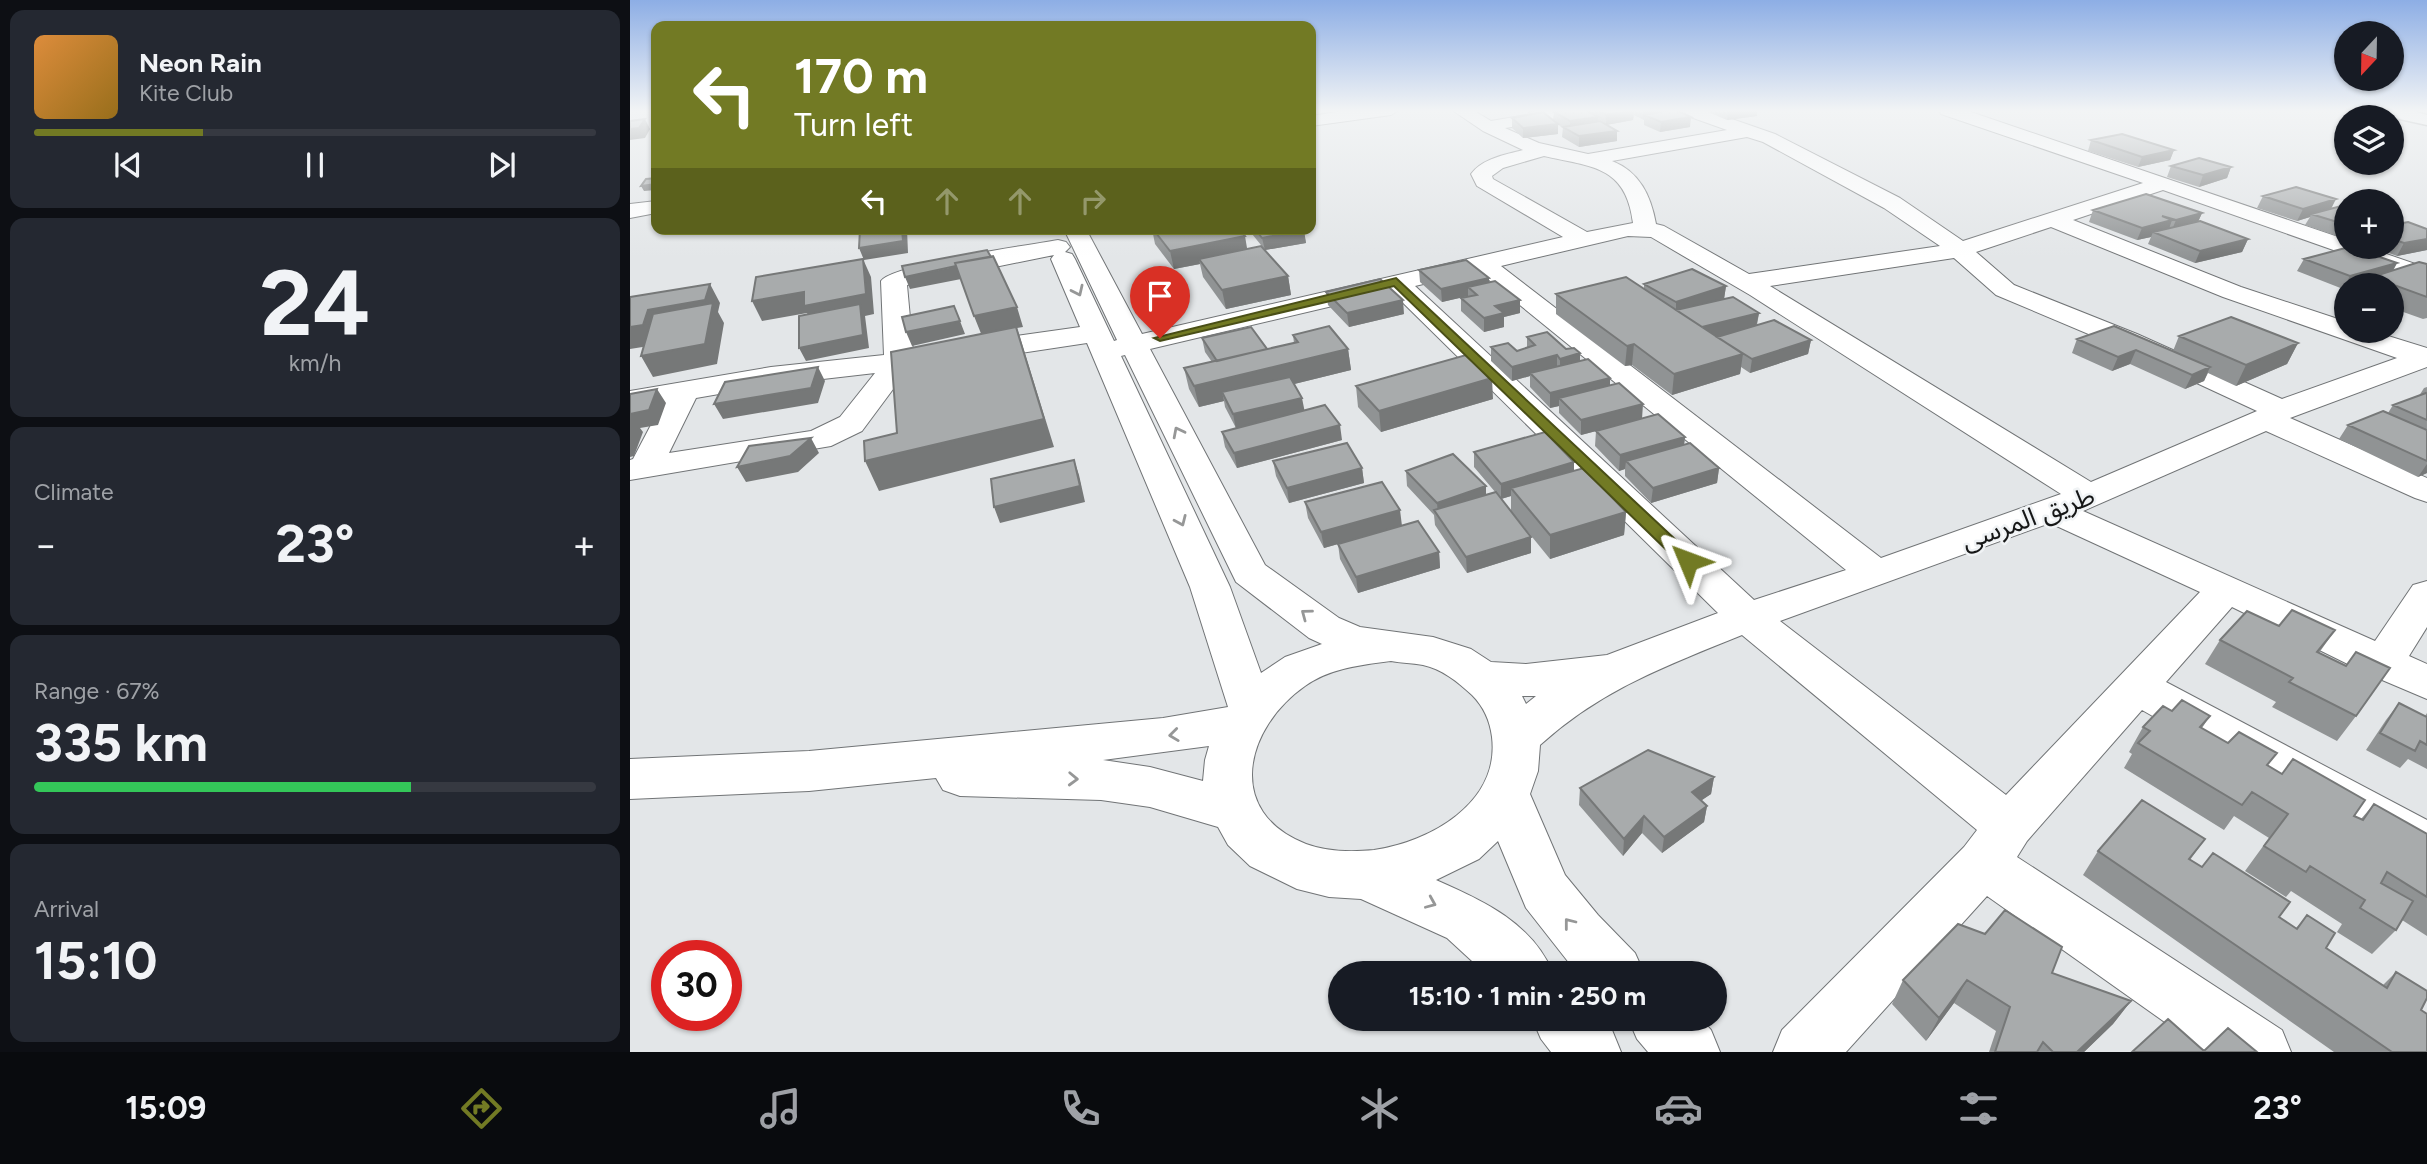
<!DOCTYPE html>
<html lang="en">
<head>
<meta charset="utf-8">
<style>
	body { margin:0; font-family:Figtree,"Noto Sans Arabic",sans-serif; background:#242831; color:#f1f3f6; height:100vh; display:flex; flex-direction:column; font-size:26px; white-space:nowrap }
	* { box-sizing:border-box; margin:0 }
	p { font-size:23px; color:#9ea1a6 }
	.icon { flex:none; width:38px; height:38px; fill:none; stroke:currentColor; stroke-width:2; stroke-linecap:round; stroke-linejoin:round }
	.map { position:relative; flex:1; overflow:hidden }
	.drawer { display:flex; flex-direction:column; gap:10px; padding:10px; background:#0d0f14; width:630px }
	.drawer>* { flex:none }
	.top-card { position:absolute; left:21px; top:21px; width:665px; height:214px; border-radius:14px; box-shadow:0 2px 5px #0004; background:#727a24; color:#fff; overflow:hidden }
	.needle { width:46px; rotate:202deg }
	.controls { position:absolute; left:1704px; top:21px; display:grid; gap:14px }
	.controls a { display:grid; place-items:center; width:70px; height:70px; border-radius:50%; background:#171b24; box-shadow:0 2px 5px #0004; font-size:35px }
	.speed { position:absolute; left:21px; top:940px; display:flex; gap:14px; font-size:35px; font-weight:700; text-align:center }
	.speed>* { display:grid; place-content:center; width:91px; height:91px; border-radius:50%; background:#171b24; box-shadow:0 2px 5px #0004; line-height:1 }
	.speed .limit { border:10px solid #d22; background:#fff; color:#111 }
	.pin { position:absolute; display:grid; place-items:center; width:60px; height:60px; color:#fff; margin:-72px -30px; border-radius:50% 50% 50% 0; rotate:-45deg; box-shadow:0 0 7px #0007 }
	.pin .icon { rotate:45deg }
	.me { position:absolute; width:77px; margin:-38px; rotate:314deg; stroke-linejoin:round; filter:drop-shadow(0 0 5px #0008) }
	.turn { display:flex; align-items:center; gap:24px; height:147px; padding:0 28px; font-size:32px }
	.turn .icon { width:91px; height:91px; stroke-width:2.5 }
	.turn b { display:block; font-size:49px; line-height:60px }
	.lanes { display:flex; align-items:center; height:66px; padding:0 28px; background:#0003; justify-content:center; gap:35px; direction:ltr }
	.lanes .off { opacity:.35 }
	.big { font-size:52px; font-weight:700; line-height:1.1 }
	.drawer .widget { flex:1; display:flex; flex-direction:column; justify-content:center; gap:10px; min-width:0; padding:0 24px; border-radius:14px; background:#242831 }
	.drawer .dial { align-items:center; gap:0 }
	.dial b { font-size:91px; line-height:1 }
	.song { display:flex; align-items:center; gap:21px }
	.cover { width:84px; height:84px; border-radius:10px; background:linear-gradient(135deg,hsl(30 70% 55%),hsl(40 70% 35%)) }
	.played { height:7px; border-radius:4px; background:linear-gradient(90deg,#727a24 30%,#363941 30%) }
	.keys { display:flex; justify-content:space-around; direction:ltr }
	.heat { display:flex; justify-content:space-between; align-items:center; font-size:38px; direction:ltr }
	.charge { height:10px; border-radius:5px; background:linear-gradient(90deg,#34c759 67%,#363941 0) }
	.trip { position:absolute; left:698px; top:961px; width:399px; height:70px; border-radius:35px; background:#171b24; box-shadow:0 2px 5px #0004; font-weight:700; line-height:70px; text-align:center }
	.tabs { display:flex; height:112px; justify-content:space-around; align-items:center; background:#090b0e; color:#9ea1a6 }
	.tabs .icon { width:49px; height:49px }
	.tabs .on { color:#727a24 }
	.tabs b { font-size:32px; color:#f1f3f6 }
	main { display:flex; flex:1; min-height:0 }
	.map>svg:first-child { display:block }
</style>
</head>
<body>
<main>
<section class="drawer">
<div class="widget">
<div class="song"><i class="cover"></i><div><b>Neon Rain</b><p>Kite Club</p></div></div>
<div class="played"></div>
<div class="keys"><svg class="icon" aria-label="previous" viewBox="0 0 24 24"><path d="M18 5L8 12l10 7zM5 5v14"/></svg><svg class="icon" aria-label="pause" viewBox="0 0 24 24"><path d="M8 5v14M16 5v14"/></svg><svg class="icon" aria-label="next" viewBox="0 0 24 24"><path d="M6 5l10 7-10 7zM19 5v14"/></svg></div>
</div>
<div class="widget dial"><b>24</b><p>km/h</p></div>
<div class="widget"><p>Climate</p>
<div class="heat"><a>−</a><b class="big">23°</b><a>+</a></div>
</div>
<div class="widget"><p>Range · 67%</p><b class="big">335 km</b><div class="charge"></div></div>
<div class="widget"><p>Arrival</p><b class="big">15:10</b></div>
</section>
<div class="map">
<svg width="1797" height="1052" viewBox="0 0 1797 1052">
	<rect width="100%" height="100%" fill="#e3e6e8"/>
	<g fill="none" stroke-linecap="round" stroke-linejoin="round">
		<g stroke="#717476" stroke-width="2">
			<path id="minor" d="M720,110H769L761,115L681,126V116Z
				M822,110H843L861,121L925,110H972L964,115L875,128L909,143L958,154L1097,130L1052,114L1050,110H1076L1145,134L1270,198L1333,241L1513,183L1311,114L1309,110H1335L1717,240V247H1736L1797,268V283L1533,190L1443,220L1611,287L1717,322V331H1742L1797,348V367L1660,418L1797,478V502L1785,498L1636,431L1453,511L1745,641L1783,585L1797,581V627L1779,656L1797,664V699L1738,674L1602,607L1536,682L1797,820V869L1779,862L1512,710L1397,841L1387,857L1652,1030L1661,1052H1577L1357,896L1216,1052H1143L1152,1030L1334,847L1347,830L1112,635C1036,666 972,689 910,745L908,771L900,794L935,875L968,915L1005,953L1014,973H947L896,908L868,841L849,859L806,880C854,901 902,923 923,973H855L817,938L731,899L699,897L667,889L620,866L598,845L588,827L520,807L471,800L330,796L313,790L306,778L179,791L0,799V759L179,751L533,718L598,707L560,587L457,343L344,360L334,357L330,351L334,345L344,342L450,327L421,259L424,255L277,285L283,351L293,354L297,360L293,366L278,369L232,431L201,446L0,480V460L3,459L32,404L0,409V391L141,367L254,355L251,281C263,264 400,245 428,240L436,242L440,247L435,252L442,254L445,259L484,341L487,340L434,229H456L512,334L933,237L847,186L841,174C853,158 875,155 893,150L853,131ZM1117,137L1133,142L1254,208L1310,246L1119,274L1034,226L1026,224C1021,196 1010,172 982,161ZM914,156C961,167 996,165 1003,223L957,232L863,179L862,176L873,168ZM1421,227L1593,297L1767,358L1652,399L1507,334L1384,285L1346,252ZM998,236L1021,237L1120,295L1431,494L1251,558L871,266ZM1324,258L1366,295L1487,346L1627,411L1461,482L1140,286ZM848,271L1216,570L1124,600L785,286ZM762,292L1088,613L977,655L896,664L861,662L841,649L803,637L730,627L709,618L635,565L520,349ZM495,355L606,582L679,638L692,644L655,657L631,673L600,587L491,356ZM245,373L210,417L181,431L39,453L66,398L141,385ZM1420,523L1570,592L1376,795L1150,621ZM761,661C771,663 782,663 793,665C812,669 828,682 842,695C854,707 860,721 862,737C870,803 800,842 744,850C723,852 697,852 676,844C594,812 615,728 675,686C700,668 731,665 761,661ZM892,696H906L896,704ZM579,746L575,760L573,781L520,767L473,760Z
				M26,201V213L0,218V204Z
				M902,1018H972L982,1030L991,1052H921L911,1039Z
				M998,1018H1070L1081,1030L1090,1052H1018L1007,1039Z"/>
		</g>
		<g stroke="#717476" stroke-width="3">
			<path id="highway" d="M1744,110H1779L1797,115V125L1747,114Z"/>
		</g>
		<use href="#minor" fill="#fff" fill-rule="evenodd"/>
		<use href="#highway" fill="#fff" fill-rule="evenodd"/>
	</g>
	<path fill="#909394" d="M962,110H1046L1060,127L1030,132L1014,125V120L1004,115L1003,120L976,125L987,141L949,147L932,137L933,127L928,125V134L893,138L882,128V118L923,120L924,112L962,114Z
		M1078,110H1127V116L1097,120L1078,112Z
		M1461,140L1544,150L1540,160L1508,167L1458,151Z
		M1541,166L1601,167L1597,178L1569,187L1537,177Z
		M1633,196L1701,208L1717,205V237L1713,238L1675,225L1680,217L1667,221L1627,208Z
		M1463,210L1572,213L1568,222L1618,239L1612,252L1565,263L1518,244L1521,237L1507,240L1459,222Z
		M1762,225L1797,229V250L1767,256L1743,247H1762Z
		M522,229H609L617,249L658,276L661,295L596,309L573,277L570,264L544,269L525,244Z
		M618,229H673L676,243L635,250Z
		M1674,259L1767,263L1763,271L1797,264V318L1793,319L1762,308V285H1737L1740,281L1726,285H1717L1713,289L1667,271Z
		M789,270L859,282L890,313L874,317V327L854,332L831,311V298L838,296L812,302L790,282Z
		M1014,284L1096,286L1094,299L1129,313L1127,325L1181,340L1178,354L1120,373L1111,367L1110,374L1042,395L1002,365L995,366L926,314V294L1014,288Z
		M696,292L774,314L719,327L698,305Z
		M663,335L718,349L721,370L664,384L674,411L712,440L607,468L595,447L592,432L606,428L595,407L594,401L569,407L559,389L554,368L582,362L575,352L572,338L637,349L664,343Z
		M1549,336L1668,343L1657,364L1606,386L1578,373L1574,381L1555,389L1500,364L1482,371L1442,353L1447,339L1543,351Z
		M897,337L950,353V361L980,378V385L1012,419L1055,437L1054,445L1089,468L1087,483L1021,503L995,476V469L989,471L965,446L966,431L951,435L929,413V406L920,408L900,387V376L882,381L861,361V347L887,351L897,348Z
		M726,386L863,399L751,432L728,407Z
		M1797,387V473L1788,477L1709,439L1718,425L1758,413L1763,405L1789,396L1794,388Z
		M844,452L944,462V470L996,512L994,535L920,559L881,511V496L871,499L901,553L837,573L805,525L804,515L777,486L776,471L856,495L866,493L844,467Z
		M643,461L732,468L734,483L659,503L646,476Z
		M675,502L772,525L809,552L810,568L728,593L710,559L708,544L694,548L678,518Z
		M1649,626L1705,630L1689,653L1726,716L1707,741L1642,707L1646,702L1575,664L1590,640Z
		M1769,703L1795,716L1797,713V769L1778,759L1770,768L1736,750L1756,720Z
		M1542,711L1580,716L1572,728L1731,819L1744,804L1797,834V936L1772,920L1766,930L1742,954L1707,932L1712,924L1661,891L1656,897L1615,871L1639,838L1604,816L1594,830L1494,768L1502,754L1499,752L1513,727Z
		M1084,777L1081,794L1071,800L1077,806L1074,822L1032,853L1012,833L993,856L949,805L950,788Z
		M1575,839L1560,860L1666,928L1677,915L1696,948L1753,985L1766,972L1791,1010L1797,1052H1704L1453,875L1468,851Z
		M1355,934L1422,973L1501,1001L1483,1024L1454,1052H1359L1366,1031L1324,1003L1296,1041L1262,1004L1273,980Z"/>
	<path fill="#767878" d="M898,110H914L898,113Z
		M1014,110H1040L1014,115L1013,120Z
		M1127,110V116L1097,120L1098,111Z
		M1004,111L1003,120L976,125V115Z
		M968,117V127L940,131V121Z
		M1061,117L1060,127L1030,132L1031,122Z
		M15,119L20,129L15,138L0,140V129Z
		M928,124V134L893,138V128Z
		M987,131V141L949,147V136Z
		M1544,150L1540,160L1508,167L1512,157Z
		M1601,167L1597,178L1569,187L1573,175Z
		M26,184V190L14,191L11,186Z
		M1706,199L1700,211L1681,214L1680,217L1667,221L1673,209Z
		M1572,213L1567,224L1541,232L1546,220Z
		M1542,220L1538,232H1523L1521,237L1507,240L1512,228Z
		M272,229H277L278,253L234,260L229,248Z
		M674,230L676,243L635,250L632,238Z
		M615,236L618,254L569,259L570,264L544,269L540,251Z
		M1618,239L1612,252L1565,263L1570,251Z
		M1797,239V250L1767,256L1774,243Z
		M233,259L241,277L244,314L235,316L239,348L176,361L169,348L183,325L177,313L132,321L122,301Z
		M363,259L367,272L280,289L275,277Z
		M1767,263L1760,275L1742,277L1740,281L1726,285H1717V288L1713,289L1720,276Z
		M658,276L661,295L596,309L592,290Z
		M859,278V291L838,287V296L812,302L811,289Z
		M80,284L90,303L88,312L94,323L87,364L23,377L11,356L25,345L0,349V327L18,310Z
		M1096,286L1094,299L1046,310V302Z
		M773,300L774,314L719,327L717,313Z
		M890,300V313L874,317V327L854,332V318L865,306Z
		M387,307L393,327L387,328L424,447L249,491L235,461L414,419L352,336L344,316Z
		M1129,313L1126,327L1068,341L1069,327Z
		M330,321L335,334L282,346L276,332Z
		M1181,340L1178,354L1120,373L1122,359Z
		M1668,343L1657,364L1606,386L1616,365Z
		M1004,344L1002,365L995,366L997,346Z
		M718,349L721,370L596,401L592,392L594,401L569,407L564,386Z
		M1506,350L1500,364L1482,371L1488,357Z
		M950,353V366L930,373V359Z
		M1113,354L1110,374L1042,395L1044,374Z
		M927,355V369L900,373V376L882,381V367Z
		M188,367L195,381L188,403L93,419L84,404Z
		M1580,367L1574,381L1555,389L1562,375Z
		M862,378L863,399L751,432L749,411Z
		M980,378V393L929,398V406L920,408V393Z
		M27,389L36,403L28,425L10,428L13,432L4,456L0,457V414Z
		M672,398L675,413L606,429L603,414Z
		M1013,404L1012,419L951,435V420Z
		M710,425L712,440L607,468L604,453Z
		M1055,437L1053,452L996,461L995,469L989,471L990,455Z
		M181,438L189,453L168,472L116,482L107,467Z
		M444,460L449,475L455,502L370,523L364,507Z
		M944,462V477L881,488V496L871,499V484Z
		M1797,464V473L1788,477Z
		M732,468L734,483L659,503L657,488Z
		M1089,468L1087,483L1021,503L1023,488Z
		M856,486V501L808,516L807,503Z
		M770,510L772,526L694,548L691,532Z
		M996,512L994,535L920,559V535Z
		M901,537V553L837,573L836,557Z
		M809,552L810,568L728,593L726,577Z
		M1084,777L1081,794L1059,809L1062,792Z
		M1077,806L1074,822L1032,853L1034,837Z
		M1014,816L1012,833L993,856L994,839Z
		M1337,980L1324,1003L1296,1041L1309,1018Z
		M1501,1001L1483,1024L1454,1052H1447Z"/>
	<path fill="#a8abac" stroke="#767878" stroke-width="2" d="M935,110H956L968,117L940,121L924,112Z
		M967,110H1003L1004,111L976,115Z
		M1040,110H1046L1061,117L1031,122L1014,115Z
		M913,112L928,124L893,128L882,118Z
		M15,119L9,128L0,129V121Z
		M970,121L987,131L949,136L933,127Z
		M1492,134L1544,150L1512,157L1461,140Z
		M1569,158L1601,167L1573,175L1541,166Z
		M26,178V184L11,186L16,179Z
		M1666,187L1706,199L1673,209L1633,196Z
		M1516,194L1572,213L1546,220L1532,216L1542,220L1512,228L1463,210Z
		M1715,205H1717V225L1681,214Z
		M1570,221L1618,239L1570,251L1523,232Z
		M1778,222L1797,229V239L1774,243L1762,239V225Z
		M230,229H272L273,241L229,248Z
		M523,229H609L615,236L540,251Z
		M625,229H673L674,230L632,238Z
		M631,246L658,276L592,290L569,259Z
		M1719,247H1721L1767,263L1720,276L1674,259Z
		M357,250L361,257L325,263L326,266L275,277L272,266Z
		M363,256L387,307L344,316L325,263Z
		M233,259L236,294L174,306V292L122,301L126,277Z
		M836,260L859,278L811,289L789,270Z
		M1789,262L1797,264V297L1742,277Z
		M1062,269L1096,286L1046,302L1014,284Z
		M996,277L1113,354L1044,374L1004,344L997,346L926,294Z
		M750,279L773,300L717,313L696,292Z
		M865,281L890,300L865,306L874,313L854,318L831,298L847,295L838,287Z
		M80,284L75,300L18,310L13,325L0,327V297Z
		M1103,297L1129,313L1072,327L1046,310Z
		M83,303L75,344L11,356L23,314Z
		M230,304L233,335L169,348V316Z
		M324,306L330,321L276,332L272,317Z
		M1601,317L1668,343L1616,365L1549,336Z
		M1144,320L1181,340L1122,359L1087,337Z
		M699,326L718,349L564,386L554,368L668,342L663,335Z
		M1484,326L1580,367L1562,375L1506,350L1488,357L1447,339Z
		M386,327L414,419L235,461L234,441L267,433L261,352Z
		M621,327L637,349L587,361L572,338Z
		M917,332L936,349L944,348L950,353L930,359L927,355L882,367L861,347L878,343L887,351L905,345L897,337Z
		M836,355L862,378L749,411L726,386Z
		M958,359L980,378L920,393L900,373Z
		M188,367L181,388L84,404L95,382Z
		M660,377L672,398L603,414L592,392Z
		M989,383L1013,404L951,420L929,398Z
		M27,389L19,410L0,414V394Z
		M1796,393L1797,394V420L1763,405Z
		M695,405L710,425L604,453L592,432Z
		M1753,411L1797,430V461L1718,425Z
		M1028,414L1055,437L990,455L966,431Z
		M915,432L944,462L871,484L844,452Z
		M181,438L160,456L107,467L119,446Z
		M717,443L732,468L657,488L643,461Z
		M1060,443L1089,468L1023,488L996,461Z
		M823,454L856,486L807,503L776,471Z
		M444,460L450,486L364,507L361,479Z
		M954,468L996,512L920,535L881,488Z
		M752,482L770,510L691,532L675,502Z
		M866,492L901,537L836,557L804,510Z
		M788,521L809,552L726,577L708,544Z
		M1662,610L1705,630L1687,652L1716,666L1726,652L1760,668L1726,716L1659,682L1663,678L1590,640L1617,611L1649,626Z
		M1552,700L1580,716L1570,727L1598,743L1609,732L1647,753L1637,765L1652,774L1663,759L1735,800L1724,816L1733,820L1744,804L1797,834V897L1757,872L1751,883L1783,901L1766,930L1730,908L1735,900L1680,866L1676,872L1634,846L1658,814L1622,792L1612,805L1508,743L1520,731L1513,727L1533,706L1542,711Z
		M1769,703L1797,717V745L1790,741L1785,751L1750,733Z
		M1018,750L1084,777L1062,792L1077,806L1034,837L1014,816L994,839L950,788Z
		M1512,800L1575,839L1559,859L1572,867L1583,853L1660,902L1649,917L1667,929L1677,915L1705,933L1696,948L1757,988L1766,972L1797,991V998L1791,1010L1797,1014V1052H1762L1468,851Z
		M1375,910L1432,947L1422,973L1501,1001L1447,1052H1423L1413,1042L1407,1052H1365L1380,1007L1337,980L1309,1018L1273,980L1328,924L1355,934Z
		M1538,1019L1574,1051L1598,1028L1627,1052H1502Z"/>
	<defs><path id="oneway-chevron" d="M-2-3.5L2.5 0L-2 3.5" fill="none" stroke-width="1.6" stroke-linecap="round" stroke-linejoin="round" transform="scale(1.75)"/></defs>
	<g stroke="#969797">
		<use href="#oneway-chevron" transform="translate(448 291) rotate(65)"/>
		<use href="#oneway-chevron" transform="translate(548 432) rotate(-117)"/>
		<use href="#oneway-chevron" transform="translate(551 521) rotate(66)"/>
		<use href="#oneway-chevron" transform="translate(676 614) rotate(-143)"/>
		<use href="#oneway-chevron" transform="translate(544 735) rotate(173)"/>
		<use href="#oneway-chevron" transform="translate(443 779) rotate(2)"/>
		<use href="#oneway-chevron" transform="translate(801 903) rotate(23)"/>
		<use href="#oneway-chevron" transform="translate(939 923) rotate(-128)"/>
	</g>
	<linearGradient id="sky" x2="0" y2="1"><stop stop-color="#8daee5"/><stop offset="0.43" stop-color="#f2f4f5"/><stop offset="1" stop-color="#f2f4f5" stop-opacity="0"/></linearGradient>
	<rect width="1797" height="258" fill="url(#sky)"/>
	<path fill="#727a24" stroke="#4a4f17" stroke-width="2" d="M766,278L1064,557L1067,561L1064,565H1052L764,286L530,341L524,338Z"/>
	<g text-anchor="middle" stroke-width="5" stroke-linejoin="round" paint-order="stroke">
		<g font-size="26" fill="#161717" stroke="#f0f3f5">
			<text transform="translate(1398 518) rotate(-20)" y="9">طريق المرسى</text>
		</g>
	</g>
</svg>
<div class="controls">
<a><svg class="needle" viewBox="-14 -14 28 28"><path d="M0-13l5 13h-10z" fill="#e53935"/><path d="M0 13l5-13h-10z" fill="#9ea1a6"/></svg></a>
<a><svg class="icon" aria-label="layers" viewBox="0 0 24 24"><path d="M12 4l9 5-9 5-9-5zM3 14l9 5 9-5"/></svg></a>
<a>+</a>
<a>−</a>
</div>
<div class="speed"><div class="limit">30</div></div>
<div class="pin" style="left:530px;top:338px;background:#d93025"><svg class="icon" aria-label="arrive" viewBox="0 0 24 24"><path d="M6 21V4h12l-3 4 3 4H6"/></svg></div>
<svg class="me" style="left:1058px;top:561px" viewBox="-20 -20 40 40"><path d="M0-17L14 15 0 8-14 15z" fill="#727a24" stroke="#fff" stroke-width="4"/></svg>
<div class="trip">15:10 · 1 min · 250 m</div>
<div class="top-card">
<div class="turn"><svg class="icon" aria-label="left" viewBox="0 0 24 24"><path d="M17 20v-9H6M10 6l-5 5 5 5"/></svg><div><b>170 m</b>Turn left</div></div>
<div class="lanes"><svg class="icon" aria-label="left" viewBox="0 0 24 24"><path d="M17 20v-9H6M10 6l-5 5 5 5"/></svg><svg class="icon off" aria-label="ahead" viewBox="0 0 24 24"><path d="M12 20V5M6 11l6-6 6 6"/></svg><svg class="icon off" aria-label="ahead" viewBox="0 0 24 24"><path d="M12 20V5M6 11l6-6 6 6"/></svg><svg class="icon off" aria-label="right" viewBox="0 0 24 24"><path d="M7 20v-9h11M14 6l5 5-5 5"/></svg></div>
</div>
</div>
</main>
<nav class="tabs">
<b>15:09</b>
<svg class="icon on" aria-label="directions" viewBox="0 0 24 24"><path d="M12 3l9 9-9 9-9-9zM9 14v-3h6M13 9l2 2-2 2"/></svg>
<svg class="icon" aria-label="music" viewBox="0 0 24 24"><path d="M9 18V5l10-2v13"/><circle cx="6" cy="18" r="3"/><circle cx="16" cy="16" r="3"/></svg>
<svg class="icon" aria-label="phone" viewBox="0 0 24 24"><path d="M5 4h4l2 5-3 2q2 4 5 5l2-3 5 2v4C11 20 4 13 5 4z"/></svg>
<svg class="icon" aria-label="climate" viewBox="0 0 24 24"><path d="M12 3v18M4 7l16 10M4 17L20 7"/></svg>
<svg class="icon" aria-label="car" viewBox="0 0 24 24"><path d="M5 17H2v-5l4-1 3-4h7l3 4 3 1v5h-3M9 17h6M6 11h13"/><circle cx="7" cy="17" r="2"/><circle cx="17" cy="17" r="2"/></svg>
<svg class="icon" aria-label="filters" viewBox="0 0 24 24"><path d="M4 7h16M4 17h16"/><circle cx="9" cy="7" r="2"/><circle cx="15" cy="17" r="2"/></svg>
<b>23°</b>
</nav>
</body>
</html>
